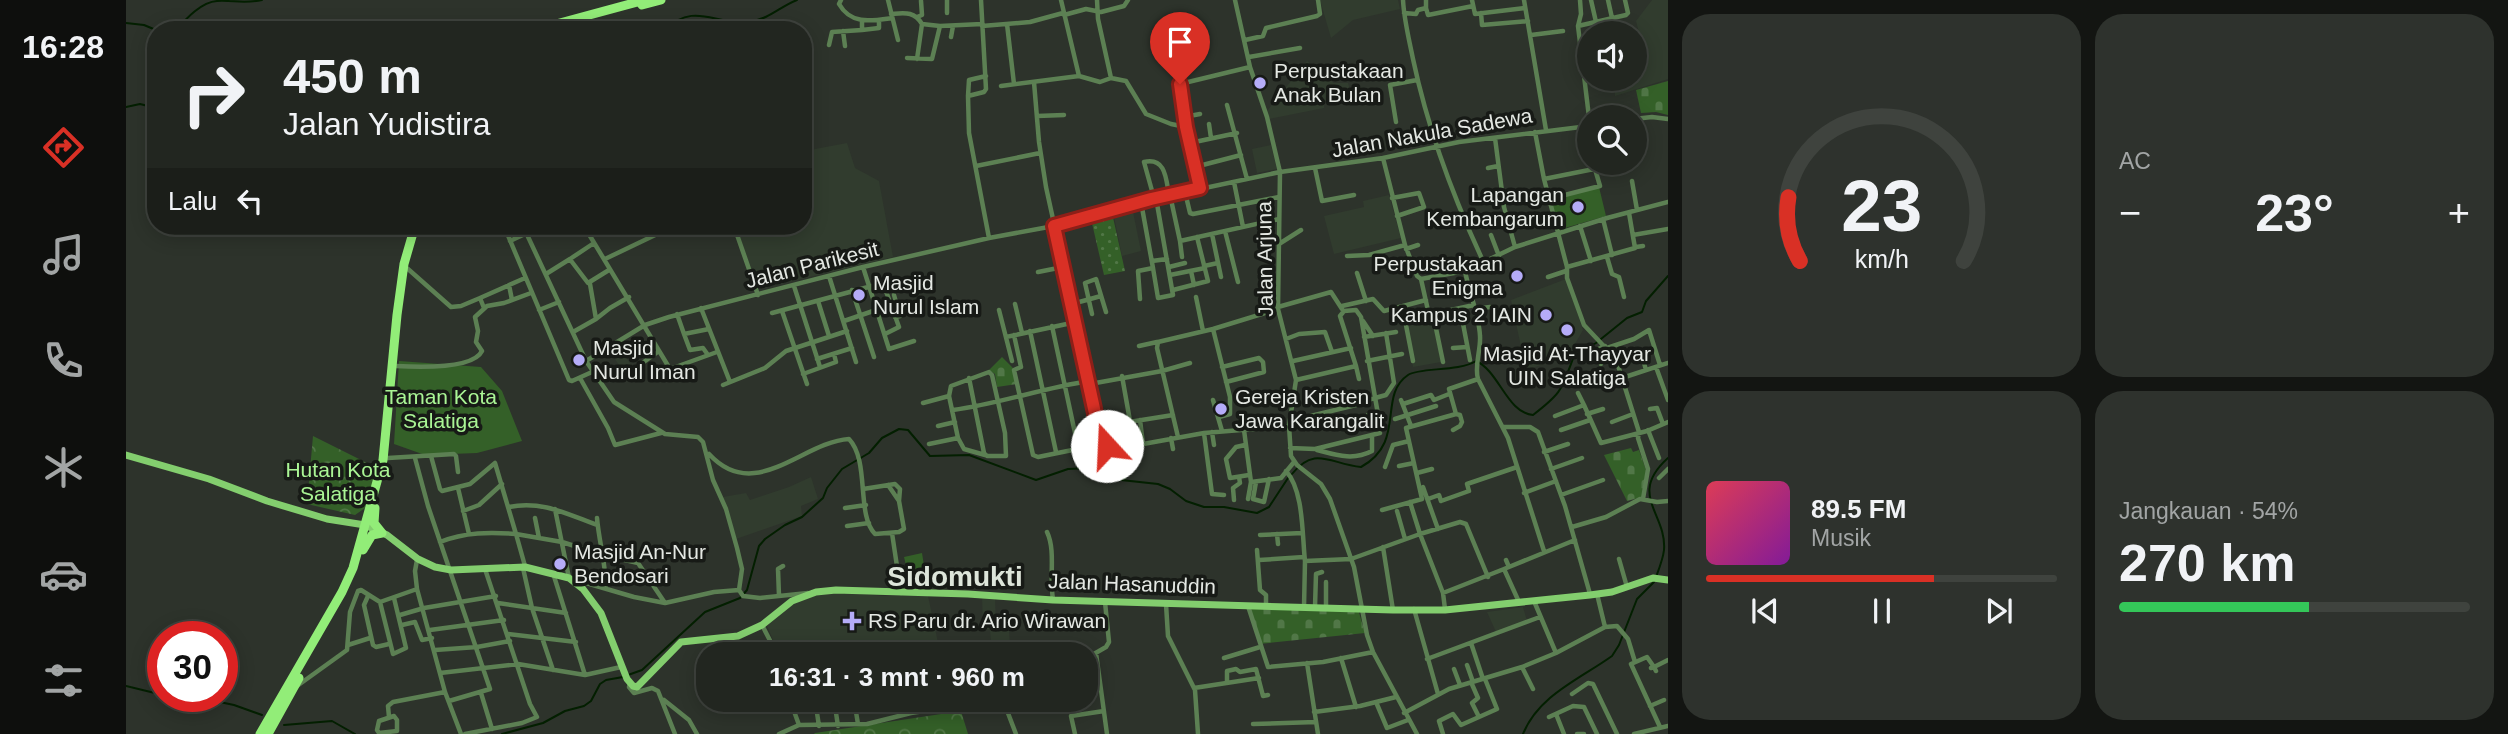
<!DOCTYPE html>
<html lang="id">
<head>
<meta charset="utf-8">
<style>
	body { margin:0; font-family:Arial,sans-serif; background:#2e322d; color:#f1f3f6; height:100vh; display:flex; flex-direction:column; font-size:26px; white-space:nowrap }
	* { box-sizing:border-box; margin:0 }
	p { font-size:23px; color:#a2a5a5 }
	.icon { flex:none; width:38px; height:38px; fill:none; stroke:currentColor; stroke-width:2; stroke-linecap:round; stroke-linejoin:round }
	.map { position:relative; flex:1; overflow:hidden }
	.side { display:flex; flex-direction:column; gap:14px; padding:14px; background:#131512; width:840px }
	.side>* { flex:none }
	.hud { position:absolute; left:21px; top:21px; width:665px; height:214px; border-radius:28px; box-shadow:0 4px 18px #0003,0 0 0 2px #3f433e; background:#222620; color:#f1f3f6; overflow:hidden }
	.buttons { position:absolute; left:1451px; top:21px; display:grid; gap:14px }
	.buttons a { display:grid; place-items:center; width:70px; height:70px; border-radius:50%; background:#222620; box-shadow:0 4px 18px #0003,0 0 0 2px #3f433e; font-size:35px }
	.speed { position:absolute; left:21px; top:621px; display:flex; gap:14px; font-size:35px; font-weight:700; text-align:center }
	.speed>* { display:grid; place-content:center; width:91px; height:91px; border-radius:50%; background:#222620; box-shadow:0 4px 18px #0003,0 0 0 2px #3f433e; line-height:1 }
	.speed .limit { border:10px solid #d22; background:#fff; color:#111 }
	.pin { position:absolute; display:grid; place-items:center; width:60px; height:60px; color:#fff; margin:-72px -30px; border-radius:50% 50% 50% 0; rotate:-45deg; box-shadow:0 0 7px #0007 }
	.pin .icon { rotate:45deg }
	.me { position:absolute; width:77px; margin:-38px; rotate:340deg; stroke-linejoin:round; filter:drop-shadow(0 0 5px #0008) }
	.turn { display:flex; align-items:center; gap:24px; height:147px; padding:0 21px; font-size:32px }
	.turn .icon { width:91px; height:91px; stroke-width:2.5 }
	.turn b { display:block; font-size:49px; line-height:60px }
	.then { display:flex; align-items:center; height:66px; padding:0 21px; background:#0003; gap:14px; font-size:26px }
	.big { font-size:52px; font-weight:700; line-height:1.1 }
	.side .tile { flex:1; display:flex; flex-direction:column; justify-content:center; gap:10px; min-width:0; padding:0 24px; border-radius:28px; background:#2e322d }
	.side .dial { align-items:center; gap:0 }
	.dial svg { height:182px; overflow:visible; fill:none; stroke:#3f433e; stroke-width:7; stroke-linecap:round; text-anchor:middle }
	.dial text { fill:#f1f3f6; stroke:none }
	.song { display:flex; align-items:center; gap:21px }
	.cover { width:84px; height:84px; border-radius:10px; background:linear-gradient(135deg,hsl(350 70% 55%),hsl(290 70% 35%)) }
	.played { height:7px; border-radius:4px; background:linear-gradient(90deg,#d93025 65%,#3f433e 65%) }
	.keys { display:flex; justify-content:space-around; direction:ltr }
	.heat { display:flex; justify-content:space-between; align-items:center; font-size:38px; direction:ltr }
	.charge { height:10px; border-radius:5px; background:linear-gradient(90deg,#34c759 54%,#3f433e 0) }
	.side .tiles { flex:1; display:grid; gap:14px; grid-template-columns:repeat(2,1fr) }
	.trip { position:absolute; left:570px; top:642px; width:402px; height:70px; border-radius:28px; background:#222620; box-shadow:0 4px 18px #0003,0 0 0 2px #3f433e; font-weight:700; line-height:70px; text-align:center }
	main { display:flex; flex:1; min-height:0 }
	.tabs { display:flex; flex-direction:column; width:126px; justify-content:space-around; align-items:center; background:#0e0f0d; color:#a2a5a5 }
	.tabs .icon { width:49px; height:49px }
	.tabs .current { color:#d93025 }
	.tabs b { font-size:32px; color:#f1f3f6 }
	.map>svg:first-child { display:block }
</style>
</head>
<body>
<main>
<nav class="tabs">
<b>16:28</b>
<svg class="icon current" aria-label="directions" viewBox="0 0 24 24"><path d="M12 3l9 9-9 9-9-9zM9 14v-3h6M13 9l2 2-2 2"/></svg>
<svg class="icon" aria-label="music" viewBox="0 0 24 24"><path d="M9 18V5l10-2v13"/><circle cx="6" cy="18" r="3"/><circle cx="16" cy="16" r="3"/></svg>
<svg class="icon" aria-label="phone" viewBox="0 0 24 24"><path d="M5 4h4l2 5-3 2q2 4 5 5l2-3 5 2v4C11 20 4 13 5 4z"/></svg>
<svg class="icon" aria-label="climate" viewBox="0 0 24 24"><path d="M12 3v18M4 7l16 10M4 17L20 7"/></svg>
<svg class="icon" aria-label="car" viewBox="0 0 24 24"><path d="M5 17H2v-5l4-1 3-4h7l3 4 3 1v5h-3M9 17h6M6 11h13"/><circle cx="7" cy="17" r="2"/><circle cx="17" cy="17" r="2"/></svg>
<svg class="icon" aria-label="filters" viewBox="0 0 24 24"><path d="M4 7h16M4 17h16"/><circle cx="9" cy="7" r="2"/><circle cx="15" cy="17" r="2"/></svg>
</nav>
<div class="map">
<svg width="1542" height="734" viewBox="0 0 1542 734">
	<defs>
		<pattern id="grass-dots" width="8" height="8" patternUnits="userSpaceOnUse" patternTransform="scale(1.75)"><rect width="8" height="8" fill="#346028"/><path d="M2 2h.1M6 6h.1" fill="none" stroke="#517747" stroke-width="1.8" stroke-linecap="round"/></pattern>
		<pattern id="forest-crowns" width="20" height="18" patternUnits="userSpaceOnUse" patternTransform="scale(1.75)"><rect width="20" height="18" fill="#346028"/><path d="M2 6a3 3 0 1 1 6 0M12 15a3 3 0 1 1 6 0" fill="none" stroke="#517747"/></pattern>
		<pattern id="cemetery-stones" width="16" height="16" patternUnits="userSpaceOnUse" patternTransform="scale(1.75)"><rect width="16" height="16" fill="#346028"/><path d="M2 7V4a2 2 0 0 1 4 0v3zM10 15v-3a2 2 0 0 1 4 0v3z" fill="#517747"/></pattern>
	</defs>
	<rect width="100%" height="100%" fill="#2d332b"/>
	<path fill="#313c2e" d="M1194,0H1272L1274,9L1227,20L1205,38Z
		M1526,0H1542V79L1489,96L1488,79H1508L1509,60L1519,57L1510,21Z
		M1181,61L1208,83H1222L1225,94L1198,101V108L1143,119L1141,111Z
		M721,143L729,168L753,181L767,257L630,290L611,226H677V154L689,149Z
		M1145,145L1151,169L1131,173L1126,149Z
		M1263,195L1275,238L1208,254L1198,216L1238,207L1237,201Z
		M1006,207L1015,251L996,256L987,212Z
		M1440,279L1457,330L1442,356L1400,370L1385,300Z
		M1304,316L1307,322L1315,362L1287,367L1279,321Z
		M491,344L508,369L506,371L510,378L504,381L482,349Z
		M685,477L692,499L675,506L676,516L610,539L597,497L620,493L624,500L663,487Z
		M711,592L758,596H802L813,647L794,654H653L641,626L650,616L659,608L692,594Z
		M856,596L869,597L870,626L883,631L884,644H865L864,629L857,630Z
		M1397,607L1401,621L1370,632L1361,612Z"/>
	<path fill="url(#grass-dots)" d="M986,213L999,271L978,275L965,219Z"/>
	<path fill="url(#forest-crowns)" d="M187,436L251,468L239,508L229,515L181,504Z
		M835,711L842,734H688L689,733Z"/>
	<path fill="url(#cemetery-stones)" d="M1542,81V115L1530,112L1515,113L1510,90Z
		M876,357L887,368L891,384L871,387L869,374L863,370Z
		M1505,448L1507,452L1513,450L1520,470L1516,497L1501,501L1478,455Z
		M1123,609H1232L1239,633L1133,644Z"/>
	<path fill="#346028" d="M1473,187L1480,216L1432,230L1424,198Z
		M273,361L355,367L376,391L396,441L351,453L299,455L268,444Z
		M796,553L800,578L784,582L778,557Z"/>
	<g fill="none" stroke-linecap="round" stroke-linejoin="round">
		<path stroke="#031f00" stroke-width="2" d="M0,23L18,25L30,30
			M50,30C60,19 75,2 91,1C107,0 118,4 136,0
			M537,30C573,0 587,27 626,21C643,19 655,6 671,0
			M0,107L14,104L30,108
			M1166,474C1189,445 1204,464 1235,467C1281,442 1251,396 1282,375C1294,367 1332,372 1350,361C1373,371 1381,413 1407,415C1437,392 1435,390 1448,356L1470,343L1501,318L1516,312L1520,301L1542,276
			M1530,577C1533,569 1537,559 1538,550C1541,513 1501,495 1542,458
			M502,675L516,670L579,612L614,598L621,590L633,546L639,539L659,525L676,517L697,498L701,488L716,469L743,453L756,438L773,429L782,430L804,456L843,455L910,480L942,469L963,468L995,480L1032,484L1044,489L1060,501L1078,507H1098L1131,513L1143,507L1162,478
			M0,686L37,695
			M65,696L108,705L136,715
			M158,725L206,721L229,734
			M376,734L417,723L439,711L458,706L465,701L474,684L480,680L497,677
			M1397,734C1413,695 1454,679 1486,656L1493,645L1511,599L1528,582"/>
		<path stroke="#5c8053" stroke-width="4.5" d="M715,0L713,4C725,25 745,21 766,18
			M762,0L772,40
			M855,0L860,89L858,92L842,96L843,133L863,238
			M971,0L972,19L985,78
			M1109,0L1124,67L1141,117L1154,172L1152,309L1170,380L1163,426L1165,456L1171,465L1195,484L1204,499L1228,567L1241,635L1247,652L1291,734
			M1277,0C1278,20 1283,39 1287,59C1302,130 1327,197 1358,263
			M1346,0L1349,14L1399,8
			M1398,0L1420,130
			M1454,0L1455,14L1452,26L1463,117
			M1465,0L1470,22
			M1482,0L1486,18
			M1300,8V0
			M821,13V0
			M1278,13L1290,14L1292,10L1300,8L1302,15L1347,6
			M1355,13L1356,25L1402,21
			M765,14C779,13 788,11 796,24L791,59
			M938,15L960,9L975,12L998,6L1002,0
			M791,17L796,15L795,1
			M736,21V30L753,28V20
			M796,24L814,26L856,24
			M881,24L888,84
			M856,26L904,22L937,13
			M1452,26L1500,15L1502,13L1499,0
			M717,31L719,46
			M1405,35L1437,31
			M825,37L827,26
			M1119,40L1137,36L1140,28L1191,16L1194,14L1192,0
			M703,45L706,32L736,30
			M1123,57L1174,48
			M781,58L806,59L814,26
			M953,76L974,82L985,78L1000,81L1020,114L1045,124L1060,127
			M908,82L913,142L920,187L976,443L995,448L1078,433L1163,426
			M875,86L953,76L935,0
			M842,96L843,80L860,76
			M1101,105L1121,179
			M911,116L938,115
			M1058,117L1074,114
			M1508,119L1526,117L1542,119
			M1270,122L1264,85L1291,80
			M1083,124L1085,138
			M1409,132L1418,179L1441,267V278L1458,325L1490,359L1513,432L1512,438L1522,469L1517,499
			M1369,138L1378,207L1389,247
			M1064,143L1111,133
			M1508,155L1516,154
			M1257,158L1279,245L1291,276L1295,279L1303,315
			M850,166L914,153
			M1069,167L1057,109L1054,84L1124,67
			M1189,168L1196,201L1228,195
			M1362,168L1372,166
			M1418,179L1478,167L1507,166
			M1506,181L1511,210
			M1108,182L1117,227
			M1074,189L1069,167L1115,155
			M1059,192L1064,213L1067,214L1153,197
			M1044,195L1054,241L1153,219
			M1028,198L1018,162C1040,157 1040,179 1043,195
			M1266,198L1293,193L1298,207L1271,216
			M1423,199L1474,186L1469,169
			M1477,219L1486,255
			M378,226L443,380L446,381L466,372
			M397,226L460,361L488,402L539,434L572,437L577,442L587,480L600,509L611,548L616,569L613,590L617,596L634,598L682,593
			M458,226L544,369L591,352
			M608,226L632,295
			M1454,226L1465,261
			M1099,231L1112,282
			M1086,234L1095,277
			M1365,235L1373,256
			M1507,235L1542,229
			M384,241L399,234
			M1054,241L1056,257
			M468,243L444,259L446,262L462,283L483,270
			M1153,244L1175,230
			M1510,247L1517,246
			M1280,249L1292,245
			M1221,256L1243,255L1279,245
			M1481,257L1486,274L1493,277L1498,297
			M479,259L548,226
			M1026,261L1041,259
			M1078,266L1092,263
			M737,267L763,349L788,341
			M1043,267L1059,263
			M1441,267L1509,248L1503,213
			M1027,268L1032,298L1047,295L1030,198
			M282,269L325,307L335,306L354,298
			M1065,271L1068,285
			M1339,271C1343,293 1353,314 1354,336C1355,350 1348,366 1352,379L1382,438L1418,551
			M912,272L937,267
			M1231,273L1240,301
			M420,274L444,259
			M1044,275L1079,268
			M703,276L730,362
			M1422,277L1440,271
			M1295,279L1339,271L1389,247L1481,218L1542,202
			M464,284L470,319L484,308L503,297
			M383,285L386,300
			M668,286L694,367
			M726,290L748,357
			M1047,290L1082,281L1071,237
			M768,295L774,316L769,317
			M1070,297L1077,331
			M1014,299L1012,271L1027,268L1015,202
			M692,301L703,336
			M889,304L896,333
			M946,304L975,296
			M1216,306L1247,299L1258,311L1300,300
			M1152,307L1205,292L1216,309
			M358,308L354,298L399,278
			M575,308L604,382
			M1334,308L1344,360
			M1349,309L1364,307
			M413,310L433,302
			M873,310L886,361
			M656,311L681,384
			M646,313L757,283L773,327L759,334
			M551,314L558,334
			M966,314L959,283L970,279L980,312
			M1307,314L1317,362
			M718,321L750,310
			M1237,321L1247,336
			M926,326L952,447
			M1087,329L1104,397V414L1093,417
			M904,331L930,452
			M447,332L470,319
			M888,335L895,367L888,370L907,455L912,457L976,444
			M880,337L950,322
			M1238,337L1270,332
			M1160,339L1173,334L1199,332L1206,352
			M1013,346L1031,342
			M1327,348L1341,347
			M1481,348L1508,339L1523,330L1534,365
			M582,355L577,348L564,350L558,334L583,329
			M1516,356L1520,370
			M691,359L726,348
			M1490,359L1509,353
			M460,361L519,325L543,317L737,267L863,238L928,226L1025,199L1074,189L1154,172L1257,158L1333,142L1463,126
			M1167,361L1225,348
			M1241,361L1276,354
			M1287,361L1279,320L1348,305
			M515,364L533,351
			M1475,364L1470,350L1479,346
			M270,366C289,367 347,370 356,351L350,342L352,331L349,317L361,306L378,303L405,293
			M1230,366L1233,379
			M1096,367L1133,358L1137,362L1138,372L1100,382
			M1530,367L1542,400
			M677,374L710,362L708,354
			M996,376L1004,421
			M454,378L482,428L489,445L535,433
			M1496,378L1542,363
			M1170,380L1230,366L1214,316L1218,311L1230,310L1235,317L1253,420
			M964,384L1036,371L1064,363
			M597,385L639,368L660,351L721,331
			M1452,393L1458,405
			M1087,400L1096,431
			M1275,400L1285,426
			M1238,401L1260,395L1268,383L1260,333
			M797,403L823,396
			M1277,404L1305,395L1308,400L1323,394
			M1524,409L1531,408L1537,424
			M827,410C872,404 917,388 963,381
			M1461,414L1477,409
			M1242,415L1252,412
			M1429,416L1458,405L1475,443L1521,431L1542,422
			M1269,419L1310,406
			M1014,420L1017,444
			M1164,421L1234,404
			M1486,422L1507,414
			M812,426L829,422
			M972,427L1047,415
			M1377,427H1404L1412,432L1439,506L1464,594
			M1118,430L1125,482L1155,478L1168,462
			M1327,430L1334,426L1336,422L1334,415L1330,414L1323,389L1352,379
			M1435,430L1464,420
			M1522,430L1533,458
			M1086,432L1088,445
			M1078,433L1086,494L1098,495
			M1052,437L1031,348L1032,342L1087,329L1152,309
			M832,438L838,449L859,455
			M1045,438L1047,449
			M803,444L832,438L823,396L825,386L863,372L866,375L879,433L880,456H861L858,453L843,378
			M1119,445L1110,447L1100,459L1104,478L1123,475
			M1164,448L1189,449L1254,433
			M1191,450C1210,455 1227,461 1246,451V436
			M1418,452L1442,444
			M583,454C629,504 676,442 723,439C744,461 730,515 749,534L773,532L778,529L773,501L762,485
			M305,456L314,489L316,491L344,484L369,463L390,534L436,542L477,555L512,563L539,603
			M262,458L328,454L330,456L332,472
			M289,458L302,506L364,689L323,701
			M1273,466L1288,463
			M1259,467L1267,445L1283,441
			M1425,469L1456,458
			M1160,471C1178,491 1176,535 1179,561
			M1291,473L1306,469
			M998,477L999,447
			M1533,478L1542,469
			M1130,482L1127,499L1138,502L1143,479
			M1297,487L1312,529
			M332,488L343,534
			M737,489L769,484L774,489L773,501
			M1398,493L1430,481
			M1435,495L1477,480
			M1122,499L1125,482
			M1302,499L1313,495L1315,501L1343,491L1341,484L1391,467
			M1108,500L1107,488L1114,483L1113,477
			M1284,502L1294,534L1334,522L1340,524L1362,577
			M383,507C415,500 441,514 471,525
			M719,508L740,505
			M429,509L443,578L508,597L539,603L588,592L613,590
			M1256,510L1296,499L1280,428L1330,414
			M337,511L353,505L376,484
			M1271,511L1279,539
			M409,518L413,538
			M471,518C473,542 480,564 480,588
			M721,526L743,523
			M1446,527L1480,517L1514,499L1531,502L1542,501
			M921,532C930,551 923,577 927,599
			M766,533L775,593
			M1151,534L1152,544
			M1134,535L1176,533
			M314,542C339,532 364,532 390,534L399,566
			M1257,547L1267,610
			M1131,550L1134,590L1140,595V606
			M1493,559L1501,587
			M291,560L289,571L291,589L319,692L335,734
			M1133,560L1178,557
			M1380,560L1383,567
			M397,568L406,608L427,670
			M1378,569L1449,540
			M427,573L459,675
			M1317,593L1319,609
			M1471,594L1479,627
			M242,596L238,605L247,645L250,647L263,644
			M653,596L652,569L657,566
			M1408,601L1430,653
			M254,602L267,654L280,648L268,598
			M372,603L440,613
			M1040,604L1042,636L1069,690L1072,734
			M1122,606L1142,667L1197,662L1247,652
			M1178,607L1179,561L1225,559L1294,534L1317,593L1378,569L1393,602
			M1189,607L1190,574L1196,572
			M1200,607V582
			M1288,609L1312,694
			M274,615L298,608L370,596
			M276,625L289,622L296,640L306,638
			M636,625L651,654
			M304,630L378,620
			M382,634L450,642
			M1345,643L1357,679
			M222,645L244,638
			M309,650L351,647L384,641
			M970,653L981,734
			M961,658L980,647L983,642L979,602
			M1098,658L1134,647
			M1215,658L1230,707
			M1301,659L1414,617
			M1181,663L1192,734
			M1341,665L1347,682
			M1396,667L1407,689
			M1525,668L1528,667L1530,671
			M1328,669L1334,685
			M314,673L392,664L459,675L495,667
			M1345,682L1352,698L1346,703L1353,717
			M504,683L503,687L508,693L526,688L532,691L549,734
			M1101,683V671L1110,669L1114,672L1130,669L1137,696L1142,695
			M171,686L221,650L224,612L232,591L235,590L254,602L291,589
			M1068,688L1133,678
			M355,693L366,729
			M1446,694L1462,683L1467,684L1491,734
			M538,700L563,720L571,734
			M664,700L673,725
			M689,700L693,726
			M708,700L712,726
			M728,700L732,724
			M877,700L890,734
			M1250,702L1261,728L1282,720
			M666,704L686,700
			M1524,706L1538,700
			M1188,712L1234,706L1270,697
			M1278,713L1323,689L1396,667L1430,653L1479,627L1491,626L1502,639L1509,662
			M1430,714L1438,734
			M268,716L271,720V731L253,733L251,730L253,721Z
			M263,717L262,706L267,702L319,692
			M1423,717L1447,706L1458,707L1471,734
			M1127,724L1190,722
			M1534,727L1505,664L1521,657L1528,667L1542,660
			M339,734L396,723L411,717L404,704L359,569
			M653,734L673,725L741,724L785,713L870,700
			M949,734L945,716L978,711
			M1317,734L1313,721L1327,714L1335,725L1371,709L1359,679
			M1451,734H1458
			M1508,734L1542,726"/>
		<path stroke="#83ce6e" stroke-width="7" d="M0,455L83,479L141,501L201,519L239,525L261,535L292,559L309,567L325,570L399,567L443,578L457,589L475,613L501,679L507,686L511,687L555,642L612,636L636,625L666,601L690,592L710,590L842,594L927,600L1267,610H1319L1464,595L1486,592L1527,578L1542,580"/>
		<path stroke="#92ed78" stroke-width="9" d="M516,5L535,0
			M408,30L519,0
			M237,550L246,535L256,533L248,523L249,508
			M134,734L216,592L227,568L257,460L271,315L278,264L289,226
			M142,734L173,678"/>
	</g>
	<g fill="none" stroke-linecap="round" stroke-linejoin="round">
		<g stroke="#8d1f18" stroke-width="18">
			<path id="route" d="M981,446L976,443L974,436L928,226L1025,199L1074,188L1060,127L1054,84"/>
		</g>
		<use href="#route" stroke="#d93025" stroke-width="12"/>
	</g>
	<g fill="#b5acf8" stroke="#171a16" stroke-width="2.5">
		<circle cx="1134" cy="83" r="7"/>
		<circle cx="1452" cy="207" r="7"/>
		<circle cx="1391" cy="276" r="7"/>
		<circle cx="733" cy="295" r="7"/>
		<circle cx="1420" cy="315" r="7"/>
		<circle cx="1441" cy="330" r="7"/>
		<circle cx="453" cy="360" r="7"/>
		<circle cx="1095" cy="409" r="7"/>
		<circle cx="434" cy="564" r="7"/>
		<path d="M722.5 610.5h7v7h7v7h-7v7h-7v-7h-7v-7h7z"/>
	</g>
	<g text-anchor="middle" stroke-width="7" stroke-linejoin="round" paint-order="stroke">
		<g font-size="21" fill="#e4e8e3" stroke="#171a16" text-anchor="start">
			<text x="1148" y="78">Perpustakaan<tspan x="1148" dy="24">Anak Bulan</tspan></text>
			<text x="1438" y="202" text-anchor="end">Lapangan<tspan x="1438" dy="24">Kembangarum</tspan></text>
			<text x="1377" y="271" text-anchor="end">Perpustakaan<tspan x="1377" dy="24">Enigma</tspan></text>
			<text x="747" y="290">Masjid<tspan x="747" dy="24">Nurul Islam</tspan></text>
			<text x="1406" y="322" text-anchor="end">Kampus 2 IAIN</text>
			<text x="467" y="355">Masjid<tspan x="467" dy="24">Nurul Iman</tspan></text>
			<text x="1441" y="361" text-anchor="middle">Masjid At-Thayyar<tspan x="1441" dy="24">UIN Salatiga</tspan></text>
			<text x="1109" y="404">Gereja Kristen<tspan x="1109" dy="24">Jawa Karangalit</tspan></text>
			<text x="448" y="559">Masjid An-Nur<tspan x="448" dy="24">Bendosari</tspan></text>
			<text x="742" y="628">RS Paru dr. Ario Wirawan</text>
		</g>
		<g font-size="21" fill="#e4e8e3" stroke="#171a16">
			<text transform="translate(1306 133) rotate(-10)" y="7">Jalan Nakula Sadewa</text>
			<text transform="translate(1139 259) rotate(-91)" y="7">Jalan Arjuna</text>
			<text transform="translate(686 265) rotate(-14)" y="7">Jalan Parikesit</text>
			<text transform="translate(1006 584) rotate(2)" y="7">Jalan Hasanuddin</text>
		</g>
		<g font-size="21" fill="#aaf595" stroke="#171a16">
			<text x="315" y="404">Taman Kota<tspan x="315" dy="24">Salatiga</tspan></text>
			<text x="212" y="477">Hutan Kota<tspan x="212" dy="24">Salatiga</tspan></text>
		</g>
		<g font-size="28" font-weight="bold" fill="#dde5da" stroke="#171a16">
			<text x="829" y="586">Sidomukti</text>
		</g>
	</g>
</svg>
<div class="buttons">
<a><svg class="icon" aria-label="sound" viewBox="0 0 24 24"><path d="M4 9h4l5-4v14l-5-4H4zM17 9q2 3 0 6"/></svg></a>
<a><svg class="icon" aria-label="search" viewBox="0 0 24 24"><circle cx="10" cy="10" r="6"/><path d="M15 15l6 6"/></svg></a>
</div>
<div class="speed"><div class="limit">30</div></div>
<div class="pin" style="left:1054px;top:84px;background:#d93025"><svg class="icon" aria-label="arrive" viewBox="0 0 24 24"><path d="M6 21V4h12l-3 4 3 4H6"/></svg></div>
<svg class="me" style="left:981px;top:446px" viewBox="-20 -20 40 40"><circle r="19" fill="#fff"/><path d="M0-13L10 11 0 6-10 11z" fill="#d93025"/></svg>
<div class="trip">16:31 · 3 mnt · 960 m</div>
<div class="hud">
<div class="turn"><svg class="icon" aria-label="right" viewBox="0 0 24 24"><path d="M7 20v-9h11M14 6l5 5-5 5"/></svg><div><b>450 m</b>Jalan Yudistira</div></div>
<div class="then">Lalu<svg class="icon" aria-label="left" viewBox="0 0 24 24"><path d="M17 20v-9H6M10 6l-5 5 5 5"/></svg></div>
</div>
</div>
<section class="side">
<div class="tiles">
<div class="tile dial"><svg viewBox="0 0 100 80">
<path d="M14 69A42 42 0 1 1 86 69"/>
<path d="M14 69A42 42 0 0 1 9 41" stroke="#d93025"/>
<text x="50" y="56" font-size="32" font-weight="700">23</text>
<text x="50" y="72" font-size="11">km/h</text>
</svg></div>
<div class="tile"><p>AC</p>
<div class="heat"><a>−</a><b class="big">23°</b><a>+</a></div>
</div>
<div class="tile">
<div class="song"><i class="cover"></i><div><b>89.5 FM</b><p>Musik</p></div></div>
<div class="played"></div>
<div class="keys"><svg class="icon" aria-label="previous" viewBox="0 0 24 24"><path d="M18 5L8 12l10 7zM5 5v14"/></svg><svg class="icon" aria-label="pause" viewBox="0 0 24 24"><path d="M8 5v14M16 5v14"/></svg><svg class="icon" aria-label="next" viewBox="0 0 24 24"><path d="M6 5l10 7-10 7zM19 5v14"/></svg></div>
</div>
<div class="tile"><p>Jangkauan · 54%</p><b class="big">270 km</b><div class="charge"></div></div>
</div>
</section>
</main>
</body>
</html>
